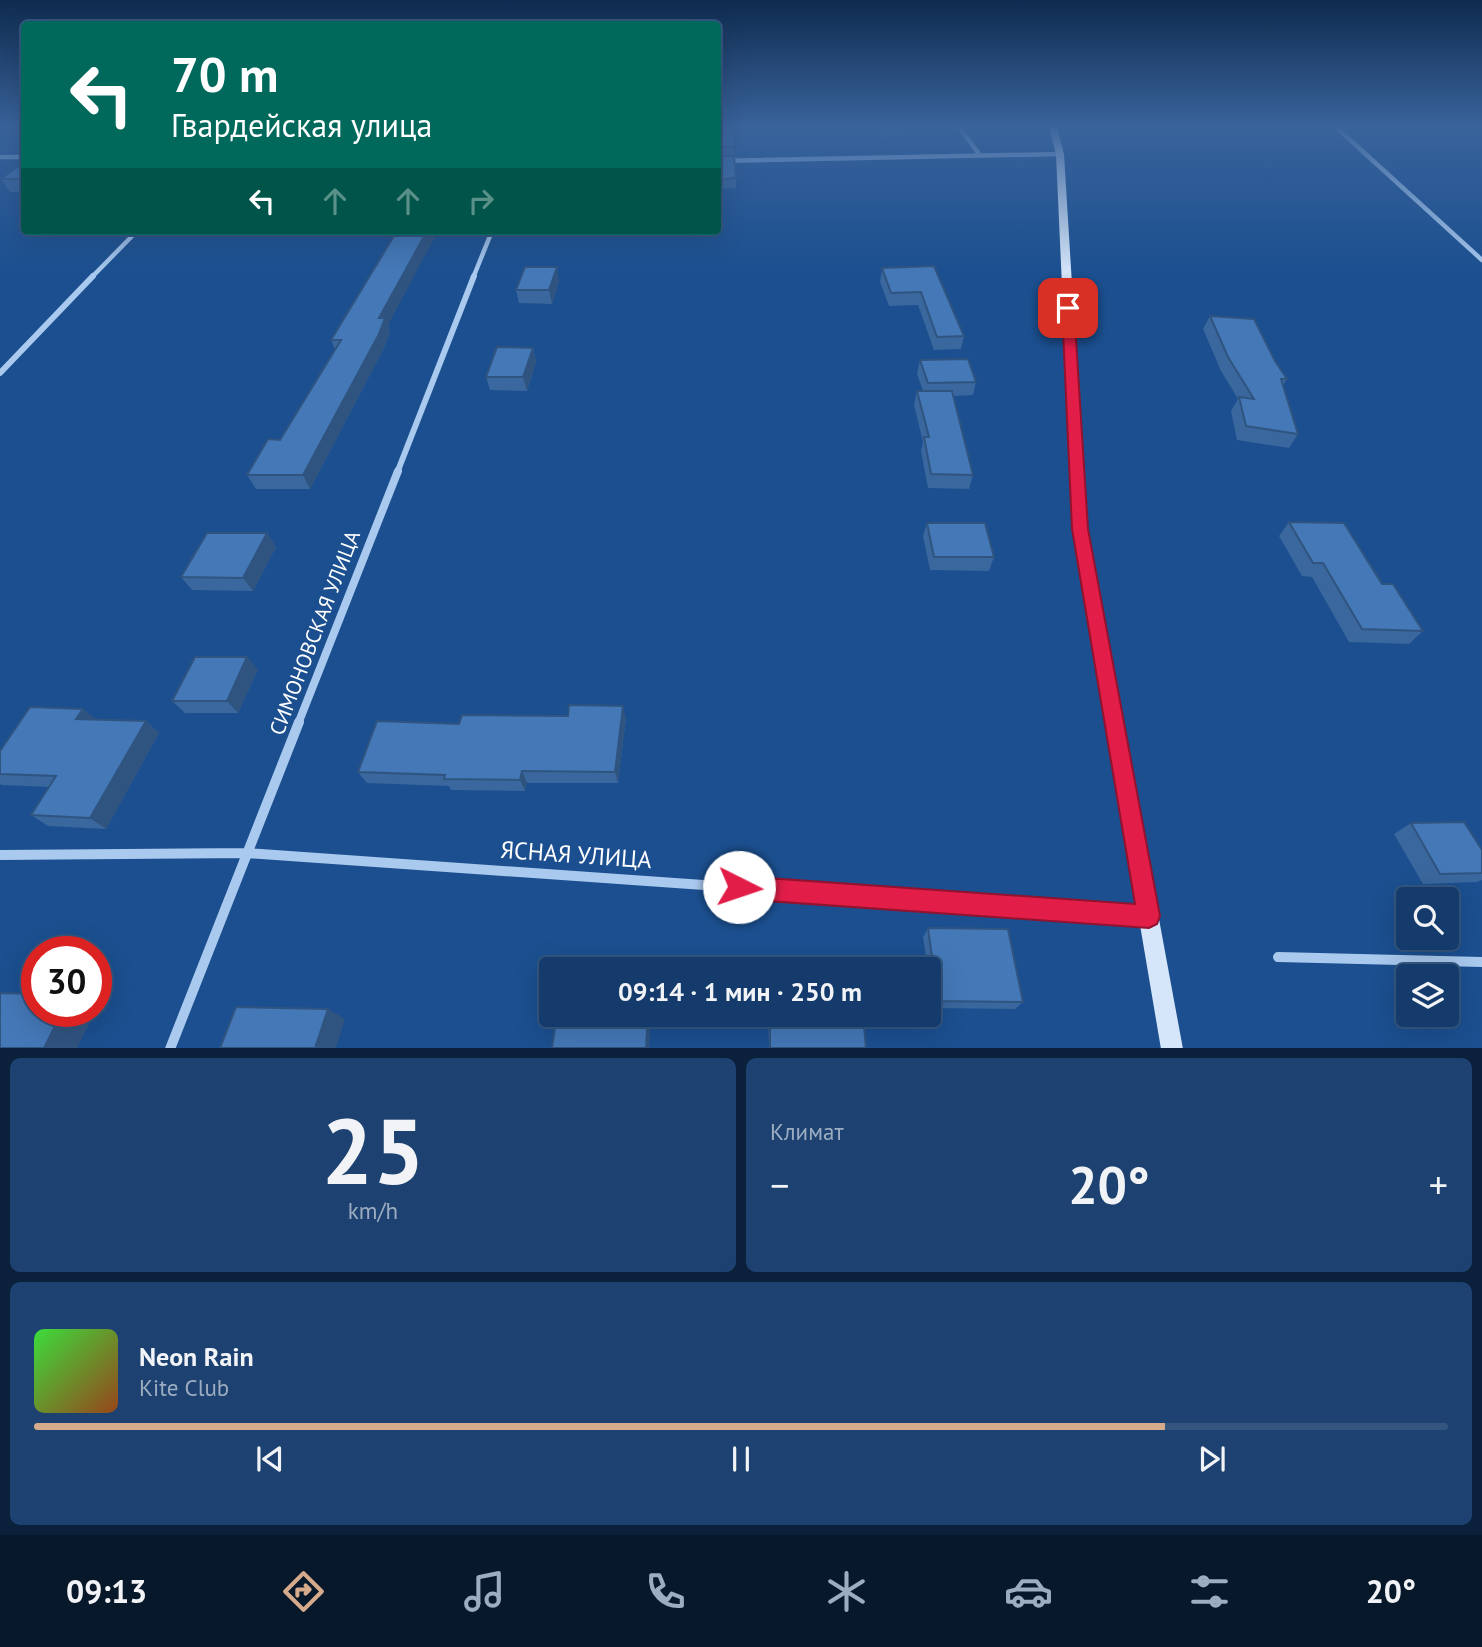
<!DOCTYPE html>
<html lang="ru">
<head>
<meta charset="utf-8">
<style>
	body { margin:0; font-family:"PT Sans",sans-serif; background:#1d4271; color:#f1f3f6; height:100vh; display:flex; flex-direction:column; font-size:26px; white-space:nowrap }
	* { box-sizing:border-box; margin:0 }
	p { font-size:23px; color:#9dadc1 }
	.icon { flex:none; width:38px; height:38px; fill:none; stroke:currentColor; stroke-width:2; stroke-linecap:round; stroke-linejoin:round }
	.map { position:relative; height:1048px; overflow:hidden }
	.sheet { display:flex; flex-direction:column; gap:10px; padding:10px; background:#0b203b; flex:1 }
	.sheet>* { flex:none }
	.guide { position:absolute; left:21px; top:21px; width:700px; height:214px; border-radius:7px; box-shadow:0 7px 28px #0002,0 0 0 2px #33557e; background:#00695c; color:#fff; overflow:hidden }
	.buttons { position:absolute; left:1396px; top:887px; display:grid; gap:14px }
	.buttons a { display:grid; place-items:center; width:63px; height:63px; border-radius:7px; background:#143b6b; box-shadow:0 7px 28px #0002,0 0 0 2px #33557e; font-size:35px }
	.speed { position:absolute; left:21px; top:936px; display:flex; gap:14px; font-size:35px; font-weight:700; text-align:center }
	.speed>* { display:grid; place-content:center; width:91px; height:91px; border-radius:50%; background:#143b6b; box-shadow:0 7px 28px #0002,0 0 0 2px #33557e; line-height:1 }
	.speed .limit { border:10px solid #d22; background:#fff; color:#111 }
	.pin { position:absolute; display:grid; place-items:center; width:60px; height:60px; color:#fff; margin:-30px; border-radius:14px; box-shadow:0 4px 10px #0006 }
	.me { position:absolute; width:77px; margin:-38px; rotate:94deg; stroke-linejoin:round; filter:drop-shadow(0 0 5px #0008) }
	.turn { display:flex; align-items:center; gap:24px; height:147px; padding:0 35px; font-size:32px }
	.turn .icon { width:91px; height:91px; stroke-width:2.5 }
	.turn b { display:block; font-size:49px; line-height:60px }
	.lanes { display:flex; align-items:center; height:66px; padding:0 35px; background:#0003; justify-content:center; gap:35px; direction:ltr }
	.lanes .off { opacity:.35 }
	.big { font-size:52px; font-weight:700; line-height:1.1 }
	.sheet .widget { flex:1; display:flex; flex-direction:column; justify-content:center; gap:10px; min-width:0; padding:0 24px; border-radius:10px; background:#1d4271 }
	.sheet .dial { align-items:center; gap:0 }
	.dial b { font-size:91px; line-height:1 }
	.song { display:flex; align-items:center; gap:21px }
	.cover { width:84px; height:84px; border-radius:10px; background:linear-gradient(135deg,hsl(120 70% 55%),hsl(20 70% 35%)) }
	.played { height:7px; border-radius:4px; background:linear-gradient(90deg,#d6ab8b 80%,#33557e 80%) }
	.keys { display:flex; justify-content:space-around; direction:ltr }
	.heat { display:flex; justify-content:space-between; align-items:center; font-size:38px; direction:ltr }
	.sheet .tiles { flex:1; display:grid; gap:10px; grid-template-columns:1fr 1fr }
	.widget:last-child { grid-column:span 2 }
	.trip { position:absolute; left:539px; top:957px; width:402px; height:70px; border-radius:7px; background:#143b6b; box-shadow:0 7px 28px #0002,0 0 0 2px #33557e; font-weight:700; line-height:70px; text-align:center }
	.tab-bar { display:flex; height:112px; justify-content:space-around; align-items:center; background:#08182b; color:#9dadc1 }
	.tab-bar .icon { width:49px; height:49px }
	.tab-bar .active { color:#d6ab8b }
	.tab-bar b { font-size:32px; color:#f1f3f6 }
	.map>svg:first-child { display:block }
</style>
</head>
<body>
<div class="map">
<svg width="1482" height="1049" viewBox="0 0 1482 1049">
	<rect width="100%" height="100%" fill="#1b4f8f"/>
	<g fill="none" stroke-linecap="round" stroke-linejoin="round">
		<path stroke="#a9c9ee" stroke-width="4.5" d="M959,127L979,154
			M1336,127L1482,260
			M0,157H24
			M718,161L1060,154
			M91,278L137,231
			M473,278L492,231"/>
		<path stroke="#a9c9ee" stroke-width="6" d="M0,373L93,276
			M397,473L474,276"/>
		<path stroke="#a9c9ee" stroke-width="8" d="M298,724L398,471"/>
		<path stroke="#a9c9ee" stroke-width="10" d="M0,855L247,853L1148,916
			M1278,957L1482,962
			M170,1049L299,722"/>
		<path fill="#d6e6fa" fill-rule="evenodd" d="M1049,127H1057L1064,154L1087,529L1183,1049H1161L1073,529L1056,154Z"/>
	</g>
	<path fill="#3a679d" d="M718,127H733L734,156H718Z
		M874,127H909L907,135L880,137Z
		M718,156L736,178V188L718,189Z
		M1,179H24V192H10Z
		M934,266L964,336L961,349L934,350L918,305L889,306L880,282L882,268Z
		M559,281L552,304L519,303L516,290Z
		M1210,316L1275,361L1287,379L1283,385L1298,434L1289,448L1237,440L1231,411L1238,399L1221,371L1203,329Z
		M388,325L390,332L383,350L310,489H256L247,475L280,440L335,350L331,340Z
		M533,348L536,362L527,391L490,390L486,377Z
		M920,360L976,382L973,395L953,396L973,475L969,489L928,488L921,451L923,442L914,405L917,391H923L917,374Z
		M1289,522L1382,584L1423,631L1409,644L1349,642L1312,577L1302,576L1279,536Z
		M927,523L994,557L989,571L930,570L923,536Z
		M267,533L276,547L253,591L192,590L181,577Z
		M258,669L238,713H185L172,701Z
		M626,718L618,783H527L525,791L451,790L449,786L367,783L358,772L459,724Z
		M96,720L146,721L159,733L106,829L48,826L31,815L49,787L2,785L0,784V751Z
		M1411,823L1482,850V880L1477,882L1423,884L1394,834Z
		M928,928L1023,1002L1015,1009L933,1008L929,983V970H928L923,937Z
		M768,1015H863L866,1048H769Z"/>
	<path fill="#305480" d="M427,231H438L388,325L390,332L383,350L310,489L303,475L379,318Z
		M557,267L559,281L552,304L549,290Z
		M533,348L536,362L527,391L523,377Z
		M267,533L276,547L253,591L243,578Z
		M247,657L258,669L238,713L227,701Z
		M623,706L626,718L618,783L615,772Z
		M83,709L98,721L76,719Z
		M146,721L159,733L106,829L90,818Z
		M522,771L527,783L525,791L520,780Z
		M328,1009L345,1019L336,1048H315Z
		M62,1012H95L77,1048H44Z
		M648,1015H651L649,1048H646Z"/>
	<path fill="#4478b7" stroke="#305480" stroke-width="2" d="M718,127H733L734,147H718Z
		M718,156H734L736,178L718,180Z
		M24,162V179H1Z
		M397,231H427L379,318H385L378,336L303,475H247L268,439L280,440L341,340H331Z
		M934,266L964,336L937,337L921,292L891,293L882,268Z
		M525,267H557L549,290H516Z
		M1210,316L1254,319L1275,361L1287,379H1281L1298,434L1246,426L1239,397L1254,399L1228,357Z
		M497,347L533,348L523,377H486Z
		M968,359L976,382L928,383L920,360Z
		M917,391H952L973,475L931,474L924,437H929Z
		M1289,522L1344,523L1382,584H1393L1423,631L1362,629L1323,563H1313Z
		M927,523H985L994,557H934Z
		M207,533H267L243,578L181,577Z
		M195,657H247L227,701H172Z
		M569,705L623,706L615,772L522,771L520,780L444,779L445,775L358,772L377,721L459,724L462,715L568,716Z
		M30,707L83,709L76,719L146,721L90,818L31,815L56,776L0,774V751Z
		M1464,822L1482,850V873L1440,874L1411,823Z
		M928,928L1008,929L1023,1002L938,1001Z
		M0,993L37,994V1012H62L44,1048H0Z
		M236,1007L328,1009L315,1048H220Z
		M557,1015H648L646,1048H552Z
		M770,1015H863L866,1048H770Z"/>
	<linearGradient id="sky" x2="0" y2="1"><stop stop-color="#0f2b4f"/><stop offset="0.46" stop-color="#39639b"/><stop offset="1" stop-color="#39639b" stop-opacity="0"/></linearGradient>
	<rect width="1482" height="274" fill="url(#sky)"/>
	<path fill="#e11d48" stroke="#92132f" stroke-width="2" d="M1068,304L1074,308L1088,529L1160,916L1157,924L1149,928L739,899L731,895L728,887L731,880L739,876L1135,904L1072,529L1062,308Z"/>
	<g text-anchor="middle" stroke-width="7" stroke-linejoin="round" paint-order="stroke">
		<g font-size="21" fill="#fff" stroke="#1b4f8f">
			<text transform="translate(315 633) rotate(-69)" y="7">СИМОНОВСКАЯ УЛИЦА</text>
		</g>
		<g font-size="24" fill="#fff" stroke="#1b4f8f">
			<text transform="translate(576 855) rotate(4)" y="8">ЯСНАЯ УЛИЦА</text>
		</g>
	</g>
</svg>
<div class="buttons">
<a><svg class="icon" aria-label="search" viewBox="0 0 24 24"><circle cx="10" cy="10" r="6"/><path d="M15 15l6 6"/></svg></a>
<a><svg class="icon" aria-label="layers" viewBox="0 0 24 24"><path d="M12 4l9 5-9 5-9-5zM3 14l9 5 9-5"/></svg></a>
</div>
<div class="speed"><div class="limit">30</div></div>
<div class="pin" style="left:1068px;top:308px;background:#d93025"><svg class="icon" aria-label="arrive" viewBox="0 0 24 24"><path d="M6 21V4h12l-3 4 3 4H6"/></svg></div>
<svg class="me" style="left:739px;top:887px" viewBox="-20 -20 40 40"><circle r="19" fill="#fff"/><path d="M0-13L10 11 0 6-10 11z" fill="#e11d48"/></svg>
<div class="trip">09:14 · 1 мин · 250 m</div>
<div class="guide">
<div class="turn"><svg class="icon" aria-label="left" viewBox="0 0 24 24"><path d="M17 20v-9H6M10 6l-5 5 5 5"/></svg><div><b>70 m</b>Гвардейская улица</div></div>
<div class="lanes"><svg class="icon" aria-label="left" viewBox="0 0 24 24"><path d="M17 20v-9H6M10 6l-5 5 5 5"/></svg><svg class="icon off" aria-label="ahead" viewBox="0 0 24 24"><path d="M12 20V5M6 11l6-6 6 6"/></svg><svg class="icon off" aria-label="ahead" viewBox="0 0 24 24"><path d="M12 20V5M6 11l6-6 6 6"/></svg><svg class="icon off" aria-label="right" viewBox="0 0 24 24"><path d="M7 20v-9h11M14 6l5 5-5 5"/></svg></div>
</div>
</div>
<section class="sheet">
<div class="tiles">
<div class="widget dial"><b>25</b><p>km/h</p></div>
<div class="widget"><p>Климат</p>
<div class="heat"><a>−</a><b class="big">20°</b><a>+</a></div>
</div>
<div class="widget">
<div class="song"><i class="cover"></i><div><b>Neon Rain</b><p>Kite Club</p></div></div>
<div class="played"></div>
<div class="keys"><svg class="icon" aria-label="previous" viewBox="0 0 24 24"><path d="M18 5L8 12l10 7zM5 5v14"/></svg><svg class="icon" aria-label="pause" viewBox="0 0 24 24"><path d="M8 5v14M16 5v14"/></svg><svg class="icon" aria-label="next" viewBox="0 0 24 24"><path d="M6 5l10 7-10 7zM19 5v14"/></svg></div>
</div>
</div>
</section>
<nav class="tab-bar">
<b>09:13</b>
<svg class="icon active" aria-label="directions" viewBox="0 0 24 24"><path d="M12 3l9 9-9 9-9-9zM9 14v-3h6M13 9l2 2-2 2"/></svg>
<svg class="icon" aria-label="music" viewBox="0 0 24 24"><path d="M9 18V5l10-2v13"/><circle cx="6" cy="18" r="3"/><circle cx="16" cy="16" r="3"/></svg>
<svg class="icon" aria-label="phone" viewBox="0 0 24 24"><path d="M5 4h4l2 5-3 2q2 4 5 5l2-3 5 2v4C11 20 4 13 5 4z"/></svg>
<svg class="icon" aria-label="climate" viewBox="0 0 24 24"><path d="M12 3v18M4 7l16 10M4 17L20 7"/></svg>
<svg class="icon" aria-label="car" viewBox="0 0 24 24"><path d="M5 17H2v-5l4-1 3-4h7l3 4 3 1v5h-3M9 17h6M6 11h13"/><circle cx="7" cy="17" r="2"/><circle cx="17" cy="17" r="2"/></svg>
<svg class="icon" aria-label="filters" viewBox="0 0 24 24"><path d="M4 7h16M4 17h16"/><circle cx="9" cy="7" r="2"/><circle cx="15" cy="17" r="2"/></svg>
<b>20°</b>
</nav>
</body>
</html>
